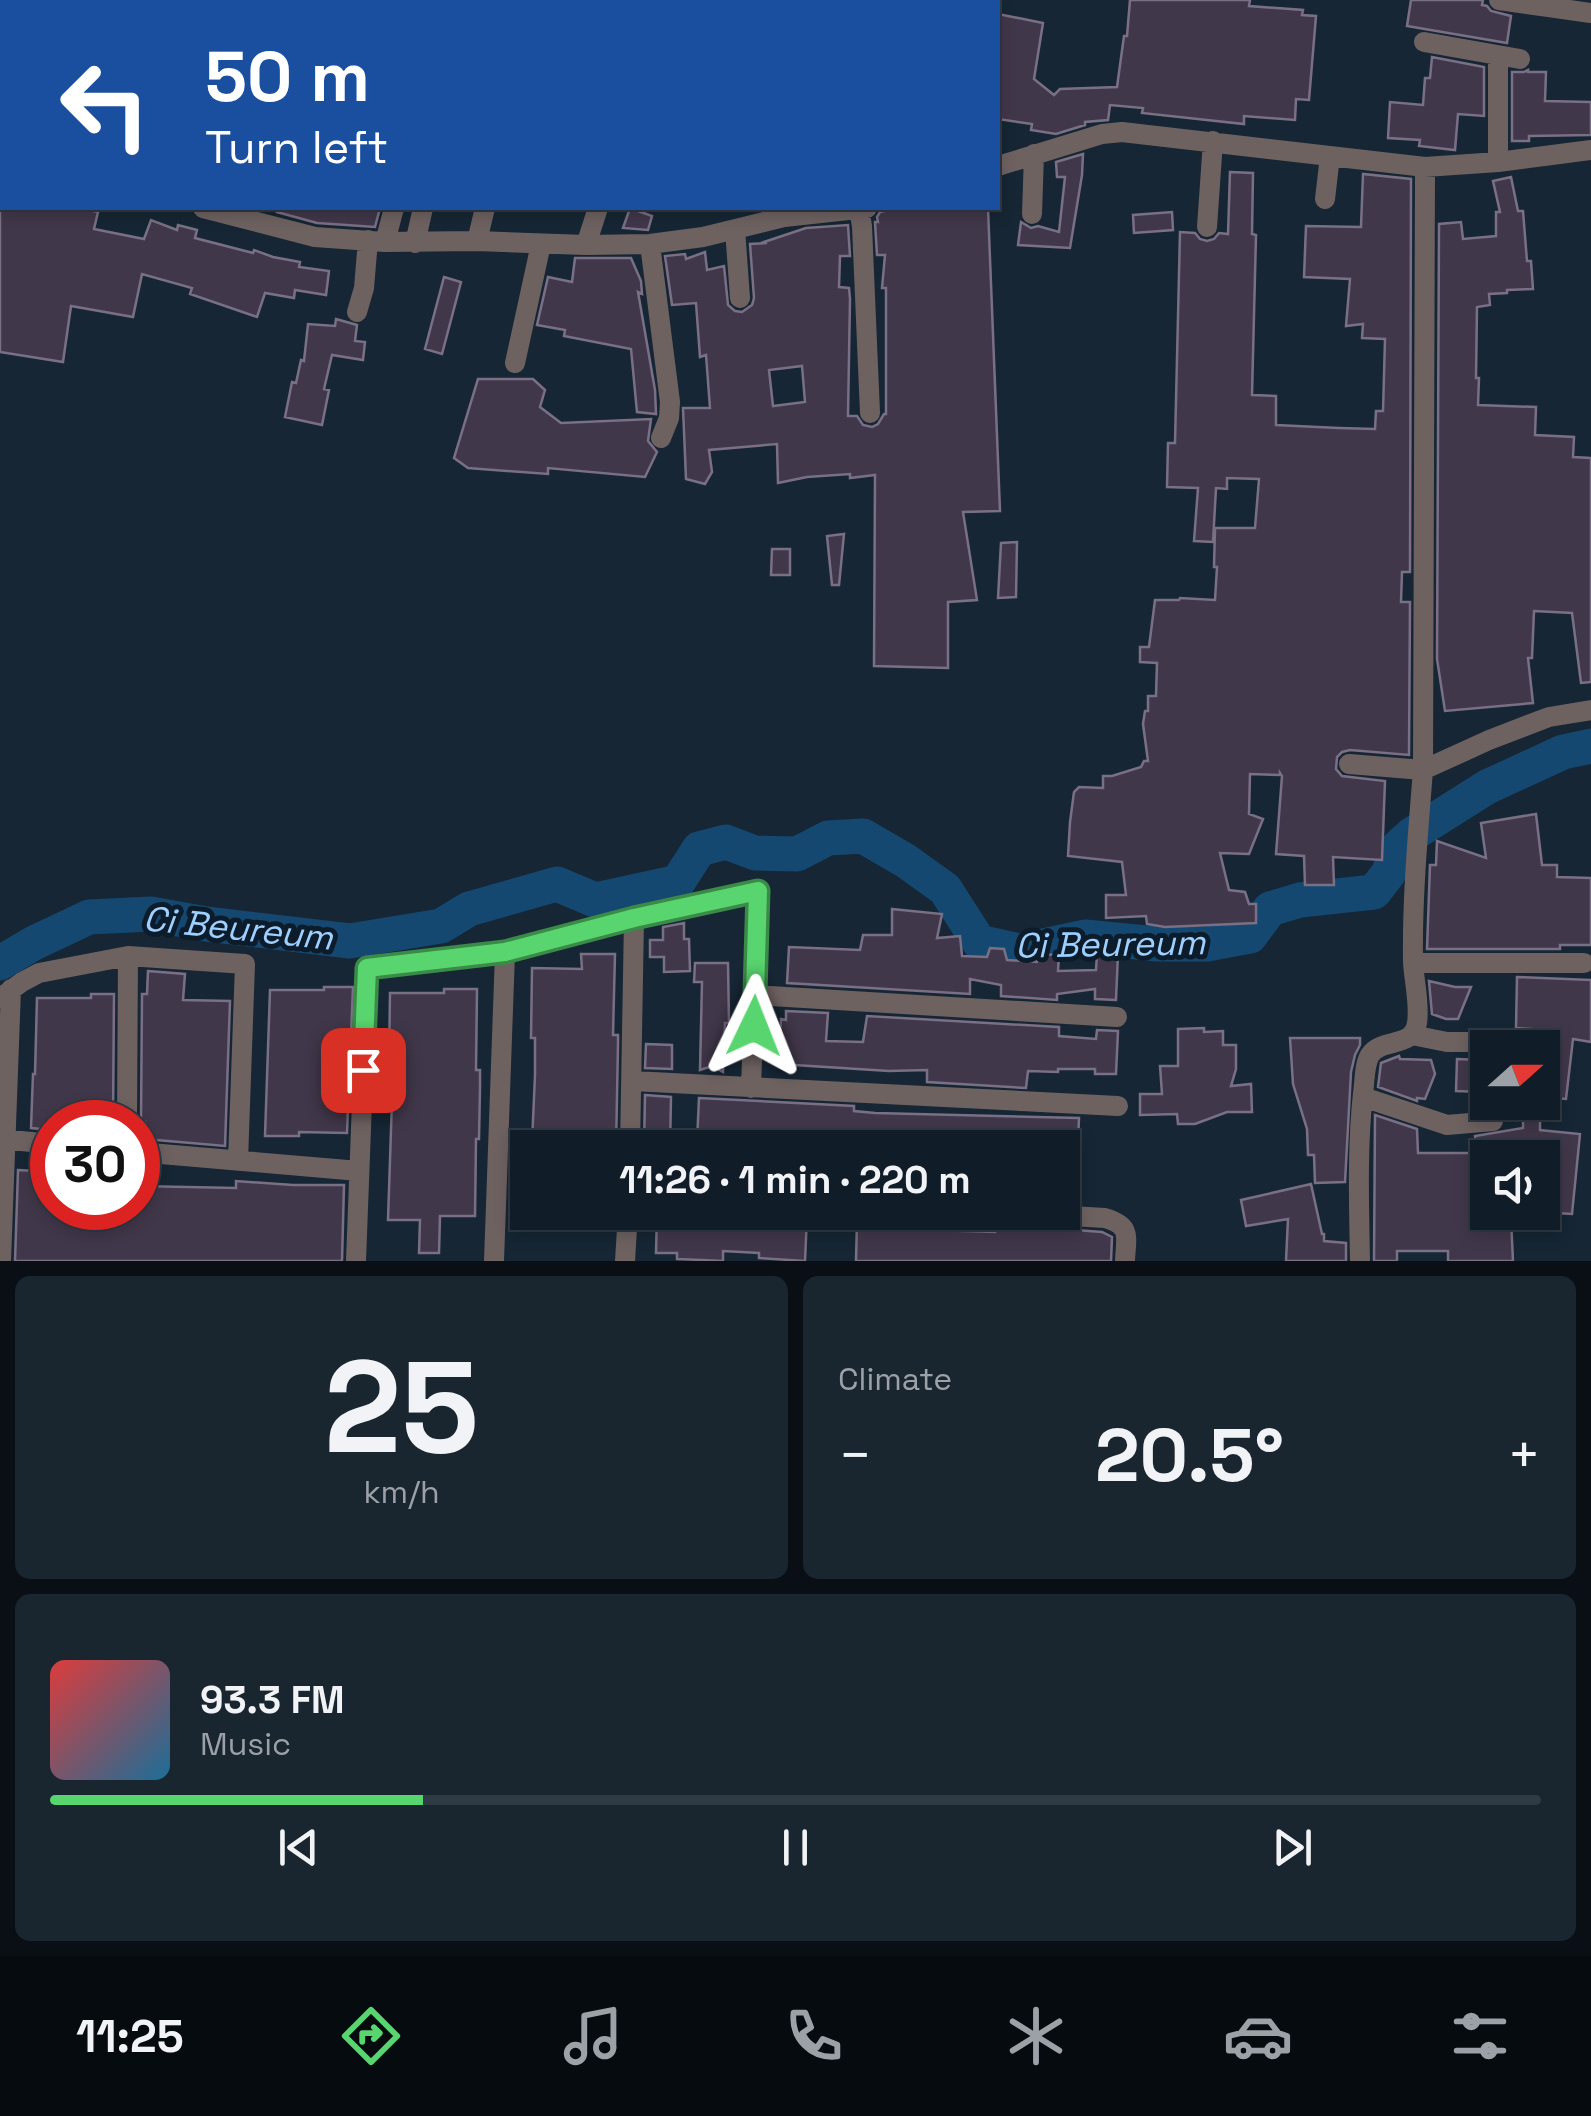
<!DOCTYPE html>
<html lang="en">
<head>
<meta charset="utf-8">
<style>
	body { margin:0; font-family:"Space Grotesk",sans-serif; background:#19252f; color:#f1f3f6; height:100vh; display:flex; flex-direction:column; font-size:38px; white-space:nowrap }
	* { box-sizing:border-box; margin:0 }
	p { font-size:32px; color:#9ca1a7 }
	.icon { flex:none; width:55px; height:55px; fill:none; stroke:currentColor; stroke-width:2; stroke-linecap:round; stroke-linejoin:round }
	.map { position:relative; height:1261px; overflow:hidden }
	.details { display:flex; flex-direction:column; gap:15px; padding:15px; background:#090f15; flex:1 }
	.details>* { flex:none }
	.banner { position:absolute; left:0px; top:0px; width:1000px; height:210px; box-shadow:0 5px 15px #0003,0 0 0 2px #303a44; background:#1a4fa0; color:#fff; overflow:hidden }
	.needle { width:65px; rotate:69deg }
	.fabs { position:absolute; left:1470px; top:1030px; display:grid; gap:20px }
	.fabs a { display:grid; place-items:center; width:90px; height:90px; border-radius:0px; background:#101c27; box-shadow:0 5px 15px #0003,0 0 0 2px #303a44; font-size:50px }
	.speed { position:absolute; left:30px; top:1100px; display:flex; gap:20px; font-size:50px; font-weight:700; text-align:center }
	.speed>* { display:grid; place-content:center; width:130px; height:130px; border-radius:50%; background:#101c27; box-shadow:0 5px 15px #0003,0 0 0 2px #303a44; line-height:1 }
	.speed .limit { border:15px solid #d22; background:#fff; color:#111 }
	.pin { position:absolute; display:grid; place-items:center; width:85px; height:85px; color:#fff; margin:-42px; border-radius:20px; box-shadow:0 5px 15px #0006 }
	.me { position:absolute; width:110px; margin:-55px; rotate:2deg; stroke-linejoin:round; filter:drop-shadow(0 0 8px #0008) }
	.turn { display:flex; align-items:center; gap:35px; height:210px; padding:0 40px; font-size:45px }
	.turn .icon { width:130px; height:130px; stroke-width:2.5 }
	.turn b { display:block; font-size:70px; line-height:85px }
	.big { font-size:75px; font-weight:800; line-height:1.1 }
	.details .tile { flex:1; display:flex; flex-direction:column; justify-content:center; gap:15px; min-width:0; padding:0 35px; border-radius:15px; background:#19252f }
	.details .dial { align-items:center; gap:0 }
	.dial b { font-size:130px; line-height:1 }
	.song { display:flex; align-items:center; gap:30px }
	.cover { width:120px; height:120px; border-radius:15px; background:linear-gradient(135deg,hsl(0 70% 55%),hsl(200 70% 35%)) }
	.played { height:10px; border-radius:5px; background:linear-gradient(90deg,#59d56f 25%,#303a44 25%) }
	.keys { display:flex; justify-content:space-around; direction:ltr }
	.heat { display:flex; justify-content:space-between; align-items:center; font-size:55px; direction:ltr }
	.details .tiles { flex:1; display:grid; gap:15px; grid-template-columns:1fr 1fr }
	.tile:last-child { grid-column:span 2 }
	.trip { position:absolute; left:510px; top:1130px; width:570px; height:100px; border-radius:0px; background:#101c27; box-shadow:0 5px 15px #0003,0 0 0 2px #303a44; font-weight:800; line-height:100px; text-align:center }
	.tab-bar { display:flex; height:160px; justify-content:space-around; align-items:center; background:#060b10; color:#9ca1a7 }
	.tab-bar .icon { width:70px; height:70px }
	.tab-bar .current { color:#59d56f }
	.tab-bar b { font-size:45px; color:#f1f3f6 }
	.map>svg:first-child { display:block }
</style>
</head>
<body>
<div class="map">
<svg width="1591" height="1261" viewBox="0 0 1591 1261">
	<rect width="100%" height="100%" fill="#162634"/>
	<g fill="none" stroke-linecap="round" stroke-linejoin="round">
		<path stroke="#144871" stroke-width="35" d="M0,963L34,943L89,917L151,914L206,924L350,941L441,926L469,909L557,884L595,900L678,882L699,849L726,842L755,853L797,854L828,838L863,836L906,861L945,889L979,942L1019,951L1085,937L1157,944H1207L1250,936L1270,909L1300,900L1374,892L1388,874L1398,847L1411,835L1487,787L1563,752L1591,746"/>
	</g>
	<path fill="#41374a" stroke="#7a7085" stroke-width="2.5" fill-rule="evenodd" d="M1130,0H1250L1249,6L1303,10L1302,15L1316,16L1309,100L1296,99L1295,120L1244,116V124L1142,113L1143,108L1110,105L1108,120L1085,122V125L1056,134L1031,130L1032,124L998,119V14L1043,23L1034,79L1054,95L1060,89L1117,87L1124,36H1127Z
		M1411,0H1483L1482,5L1487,6L1491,11L1511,16L1507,43L1407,26Z
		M1432,57L1484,67V116L1458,114L1455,150L1419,146L1420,140L1388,138L1390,102L1423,105L1425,78H1430Z
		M1528,70V72H1546L1545,101L1591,102V135L1529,136V141H1512V72H1524Z
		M1083,154L1082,175L1070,248L1018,245L1021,222L1031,228L1038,226L1059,232L1065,177H1057L1056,162Z
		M1230,172L1253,173L1252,234L1256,235L1252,395L1276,396V425L1339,428L1375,429L1376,411H1383L1385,339L1362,338L1363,324L1346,326L1350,279L1304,277L1306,226L1361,227L1363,174L1411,179L1410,572H1402L1401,602H1410L1409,755L1350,750L1342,752L1337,757L1336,769L1342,776L1385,781L1382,860L1333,857L1334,885H1305L1304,856L1276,854L1282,776L1280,773V775L1250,774L1249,814L1263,819L1249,854L1220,853L1229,890L1245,892L1249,904H1256V923L1165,927L1147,924L1146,916L1106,918V895H1126L1122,862L1068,856L1070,822L1074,792L1079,787L1103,788V776H1112L1141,767L1144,761H1148L1143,724L1145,711H1148V696H1156L1157,663L1140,662V647H1149L1155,600H1179L1180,598L1215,600L1217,567H1214L1215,528H1255L1259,479L1227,478V489L1216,488L1213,542L1194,541L1198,488L1167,487L1168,443H1175L1180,232L1195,233L1200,239L1207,241L1214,239L1219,233L1228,234Z
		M1511,177L1518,211H1523L1527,261H1531L1533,289L1507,290V293L1489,294L1490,305L1477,307L1476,378H1479L1478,405L1536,407L1535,435L1574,437L1573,457L1591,458V682L1581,683L1572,613L1534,611L1532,658H1528L1533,703L1445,711L1437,659L1439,224L1461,222L1463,239L1496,236V212H1500L1493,181Z
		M0,208H79L98,212L94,229L144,239L151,220L177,230L178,225L197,230L195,238L253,253L254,250L273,257L300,262L299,267L329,271L326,295L295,290L294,298L265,293L257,317L190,294L192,288L142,274L133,317L71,306L63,362L0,352Z
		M278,208H380L375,227L317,223L277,212Z
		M630,208L652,216L648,230L623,228Z
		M897,208H988L1000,511L963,512L977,600L948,602V668L874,666L875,475L850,478V474L807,477L778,483L777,444L709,450L712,472L705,484L686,479L683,408H710L706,355L700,357L696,303L672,305L665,256L685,254L686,259L705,252L707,270L724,266L728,305L735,311L742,312L752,305L754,298L750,244L767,243L764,242L806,228L848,225L850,256H840L839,287L849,288L850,299L848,416H857L863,425L872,427L878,424L884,414H886V288H882L885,255H877L875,222H878L877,217L880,212ZM802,366L805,402L773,406L769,370Z
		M1172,212L1173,230L1134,233L1133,215Z
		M575,258H631L641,281L642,294L638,292L655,390L656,414L637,412L631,349L564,336L565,330L537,325L548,277L572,282Z
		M444,277L461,282L442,354L425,349Z
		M336,319L357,325L355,341L365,342L363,360L332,355L324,389L329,390L322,425L285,417L292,382L296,383L301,360L304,361L308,324L335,326Z
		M478,379H533L545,390L540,407L561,423L651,419L648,441L657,452L645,477L548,468V474L468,468L454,458Z
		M844,534L839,585H832L827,536Z
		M1017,542L1016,597L998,598L1001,543Z
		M772,549H790V575H771Z
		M1536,814L1542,865H1557V877L1591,878V945H1560V949H1427L1430,865H1436L1437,841L1486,858L1481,823Z
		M892,909L942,914L937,938L960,936L962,956L987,957L990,948L1004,949L1007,960L1037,962L1038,954L1059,955L1058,971L1096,970L1097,954H1118L1116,1000L1095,999V989L1057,994V1000L1001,996V985L970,979V994L787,983L789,947L860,950L863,935H892Z
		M684,923V939H689L690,971L664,972V957H650V940H663V927Z
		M581,954H615L613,1035H618V1044L616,1148H580V1144L532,1143L535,1075V1038H531L532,968L582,969Z
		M695,963H728L729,1023H725L723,1072L712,1066L700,1070L702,982H694Z
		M148,971L185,974L183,1000L230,1001L225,1146L145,1139V1122H141L142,994H147Z
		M1517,977L1591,980V1042L1573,1039L1566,1099L1542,1097L1545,1054L1550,1048L1552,1041L1549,1034L1544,1030L1516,1028Z
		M1429,981L1455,987H1471L1458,1019H1446L1432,1014Z
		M324,987H353L347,1133L299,1132V1136H265L270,990H324Z
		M444,989H477L476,1070H480V1088L479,1139H476L475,1216H440L439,1253H419L420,1220H388L392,1100L393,1062H389L390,993H444Z
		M91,994H114L113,1122H52V1130L31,1128L33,1074H35L37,998H91Z
		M786,1011L828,1013L826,1041L863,1042L867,1016L1059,1027V1036L1096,1039L1097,1030L1118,1031L1116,1074H1095V1069H1058V1072L1028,1071L1026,1088L927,1082V1070L889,1071L779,1064L781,1019L786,1020Z
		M1204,1028V1032L1223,1031V1045H1236V1069L1231,1086L1251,1084L1252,1112H1227L1195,1124H1178L1177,1114L1140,1115V1094H1162L1160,1066H1178V1029Z
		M1290,1038H1360V1045L1355,1055L1351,1072L1345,1182L1315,1183L1314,1155H1308L1307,1129L1293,1084Z
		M646,1044L672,1045V1069L645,1068Z
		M1399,1056L1400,1059L1431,1060L1435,1074L1425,1099L1417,1098V1101L1378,1087L1381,1063Z
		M1457,1059L1481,1060V1092L1456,1091Z
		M645,1095L671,1097L670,1148H644Z
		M699,1098L854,1106V1111L875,1113L1079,1118L1077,1169H1080L1079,1203L1062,1202V1148H833L697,1142Z
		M1523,1102H1540V1130L1580,1134L1572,1214L1556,1213L1558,1190L1542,1188V1158H1488V1219H1511L1513,1261H1448V1251H1397V1261H1374L1375,1115L1417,1129L1418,1153H1476L1475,1136L1523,1128Z
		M18,1170L52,1172V1208H138V1186L236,1188V1181L293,1185H344L342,1261H15Z
		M1311,1184L1322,1234H1324V1241L1346,1243V1261H1286L1288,1219L1246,1226L1241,1200Z
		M657,1212L739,1217V1212L807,1216L805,1261L759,1258V1253L723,1251V1261L702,1260L677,1259V1253H656Z
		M857,1221L878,1222V1227L900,1229L995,1232V1224L1102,1232L1112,1237L1111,1261H856Z"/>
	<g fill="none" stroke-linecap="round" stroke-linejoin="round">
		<path stroke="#6e6261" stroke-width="20" d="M35,0L43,2
			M1499,0L1591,13
			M438,2V0
			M533,2V0
			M1424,42L1520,59
			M0,146L2,147
			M1498,162V57
			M998,166L1102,134L1122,132L1425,167L1498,162L1591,150
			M1325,199L1330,156
			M203,208L315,237L385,242L477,241L586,245L650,244L703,237L784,217L867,208
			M859,209L862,226L870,413
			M1032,214L1034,154
			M1207,227L1213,141
			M735,229L740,298
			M477,241L485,208
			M385,242L394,208
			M415,243L423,208
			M650,244L670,402L669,418L661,438
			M586,245L598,208
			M357,312L364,288L368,240
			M515,363L541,244
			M1349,764L1423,770L1489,740L1549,717L1591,710
			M1413,963H1584
			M755,995L1117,1017
			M0,998L22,982L39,973L128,956L245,964L238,1161
			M1412,1035L1447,1042H1538
			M633,1081L1118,1106
			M1363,1097L1447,1125L1493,1121
			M127,1122L128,956
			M0,1139L52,1144
			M630,1148L634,919
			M138,1152L359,1171
			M1005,1212L1105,1218C1132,1226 1126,1236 1125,1261
			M1,1261L11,989
			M356,1261L367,969L505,953L634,919L758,891L751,1088
			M494,1261L505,953
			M625,1261L628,1212
			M1360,1261C1359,1205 1357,1149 1363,1093C1365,1081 1364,1065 1370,1055C1382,1037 1413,1049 1417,1023C1420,1004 1414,981 1413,962C1412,897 1418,834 1423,770L1425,167"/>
	</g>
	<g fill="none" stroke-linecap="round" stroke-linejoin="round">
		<g stroke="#3a8a48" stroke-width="25">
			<path id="route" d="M363,1070L367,968L505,952L634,918L758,891L754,1026"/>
		</g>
		<use href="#route" stroke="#59d56f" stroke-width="18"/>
	</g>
	<g text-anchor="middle" stroke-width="10" stroke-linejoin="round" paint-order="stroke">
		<g font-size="35" font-style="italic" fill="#9ed0ff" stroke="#0d1c2a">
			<text transform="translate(238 928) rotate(6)" y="12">Ci Beureum</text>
			<text transform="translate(1110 944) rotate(-1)" y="12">Ci Beureum</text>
		</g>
	</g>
</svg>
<div class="fabs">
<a><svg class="needle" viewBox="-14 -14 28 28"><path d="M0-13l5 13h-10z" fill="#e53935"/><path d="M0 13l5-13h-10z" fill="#9ca1a7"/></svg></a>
<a><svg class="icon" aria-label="sound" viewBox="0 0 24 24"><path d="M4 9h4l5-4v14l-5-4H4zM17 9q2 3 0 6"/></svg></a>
</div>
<div class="speed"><div class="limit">30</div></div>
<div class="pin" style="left:363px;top:1070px;background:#d93025"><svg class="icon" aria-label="arrive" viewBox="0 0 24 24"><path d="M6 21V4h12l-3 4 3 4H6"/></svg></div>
<svg class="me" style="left:754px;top:1026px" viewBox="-20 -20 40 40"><path d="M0-17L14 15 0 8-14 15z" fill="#59d56f" stroke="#fff" stroke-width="4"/></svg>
<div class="trip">11:26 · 1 min · 220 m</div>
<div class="banner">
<div class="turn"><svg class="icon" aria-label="left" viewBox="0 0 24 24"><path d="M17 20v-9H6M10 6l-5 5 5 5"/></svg><div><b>50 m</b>Turn left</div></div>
</div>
</div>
<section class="details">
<div class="tiles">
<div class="tile dial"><b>25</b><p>km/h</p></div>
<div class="tile"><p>Climate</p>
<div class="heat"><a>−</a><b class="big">20.5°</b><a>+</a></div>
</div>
<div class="tile">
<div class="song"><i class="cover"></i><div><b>93.3 FM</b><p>Music</p></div></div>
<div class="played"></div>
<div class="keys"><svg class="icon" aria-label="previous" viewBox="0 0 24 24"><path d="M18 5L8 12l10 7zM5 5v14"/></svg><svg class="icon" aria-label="pause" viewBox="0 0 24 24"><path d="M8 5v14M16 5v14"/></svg><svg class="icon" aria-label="next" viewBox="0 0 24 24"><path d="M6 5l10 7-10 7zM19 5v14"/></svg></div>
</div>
</div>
</section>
<nav class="tab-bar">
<b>11:25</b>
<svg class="icon current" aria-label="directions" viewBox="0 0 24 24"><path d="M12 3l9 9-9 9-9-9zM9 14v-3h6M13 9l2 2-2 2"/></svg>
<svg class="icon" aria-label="music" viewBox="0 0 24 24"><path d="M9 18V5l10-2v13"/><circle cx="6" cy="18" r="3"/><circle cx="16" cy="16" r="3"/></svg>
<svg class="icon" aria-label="phone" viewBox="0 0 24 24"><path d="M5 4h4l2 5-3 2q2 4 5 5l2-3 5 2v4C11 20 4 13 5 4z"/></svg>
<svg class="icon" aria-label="climate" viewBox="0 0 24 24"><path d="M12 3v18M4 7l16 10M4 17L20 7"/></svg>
<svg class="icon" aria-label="car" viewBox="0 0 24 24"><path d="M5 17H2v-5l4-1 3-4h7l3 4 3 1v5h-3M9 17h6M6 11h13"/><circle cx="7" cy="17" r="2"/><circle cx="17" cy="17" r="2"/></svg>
<svg class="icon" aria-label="filters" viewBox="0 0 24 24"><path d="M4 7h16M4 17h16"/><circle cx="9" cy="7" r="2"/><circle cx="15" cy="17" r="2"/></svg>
</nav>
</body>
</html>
